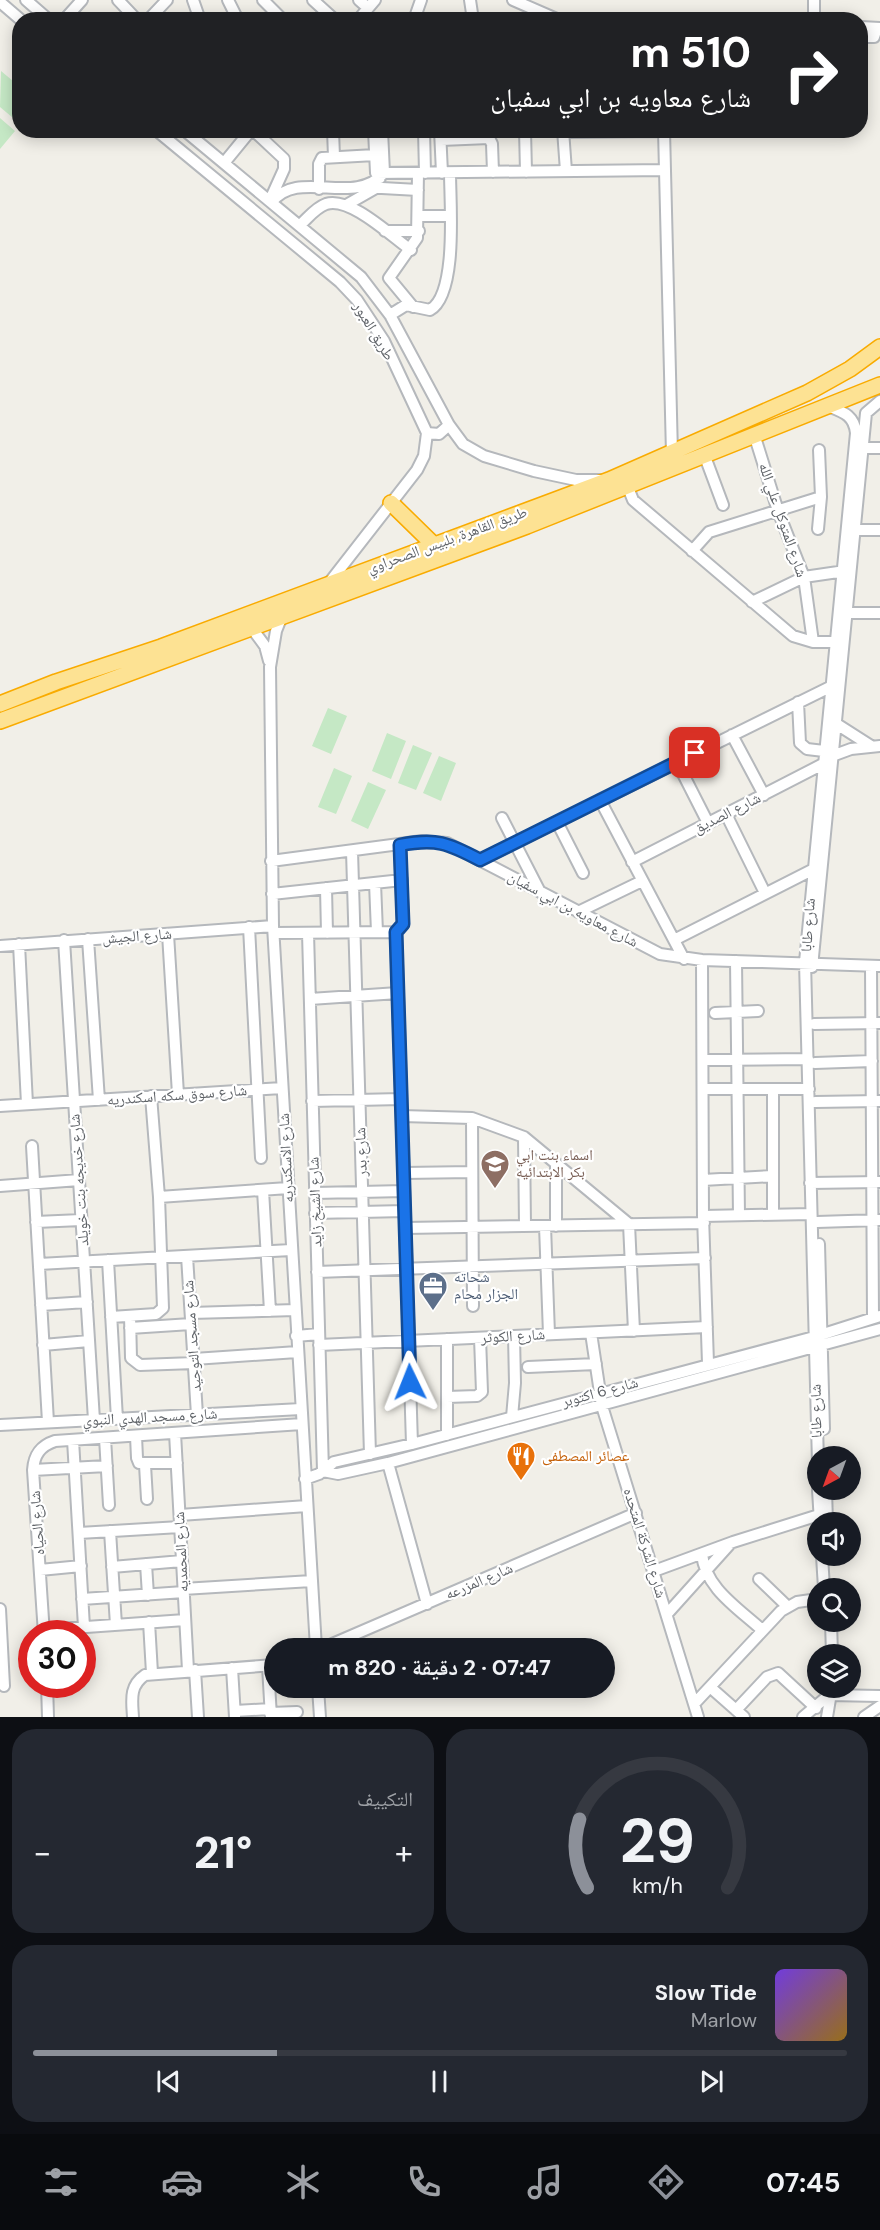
<!DOCTYPE html>
<html lang="ar">
<head>
<meta charset="utf-8">
<style>
	body { margin:0; font-family:"DM Sans","Noto Naskh Arabic",sans-serif; background:#242831; color:#f1f3f6; direction:rtl; height:100vh; display:flex; flex-direction:column; font-size:22px; white-space:nowrap }
	* { box-sizing:border-box; margin:0 }
	p { font-size:20px; color:#9ea1a6 }
	.icon { flex:none; width:33px; height:33px; fill:none; stroke:currentColor; stroke-width:2; stroke-linecap:round; stroke-linejoin:round }
	.map { position:relative; height:1717px; overflow:hidden; direction:ltr }
	.panel { display:flex; flex-direction:column; gap:12px; padding:12px; background:#0d0f14; flex:1 }
	.panel>* { flex:none }
	.guide { position:absolute; left:12px; top:12px; width:856px; height:126px; border-radius:24px; box-shadow:0 3px 15px #0003; direction:rtl; background:#202124; color:#fff; overflow:hidden }
	.needle { width:39px; rotate:221deg }
	.controls { position:absolute; left:807px; top:1446px; display:grid; gap:12px }
	.controls a { display:grid; place-items:center; width:54px; height:54px; border-radius:50%; background:#171b24; box-shadow:0 3px 15px #0003; font-size:30px }
	.speed { position:absolute; left:18px; top:1620px; display:flex; gap:12px; font-size:30px; font-weight:700; text-align:center }
	.speed>* { display:grid; place-content:center; width:78px; height:78px; border-radius:50%; background:#171b24; box-shadow:0 3px 15px #0003; line-height:1 }
	.speed .limit { border:9px solid #d22; background:#fff; color:#111 }
	.pin { position:absolute; display:grid; place-items:center; width:51px; height:51px; color:#fff; margin:-26px; border-radius:12px; box-shadow:0 3px 9px #0006 }
	.me { position:absolute; width:66px; margin:-33px; rotate:358deg; stroke-linejoin:round; filter:drop-shadow(0 0 4px #0008) }
	.turn { display:flex; align-items:center; gap:21px; height:126px; padding:0 18px; font-size:27px }
	.turn .icon { width:78px; height:78px; stroke-width:2.5 }
	.turn b { display:block; font-size:42px; line-height:51px }
	.big { font-size:45px; font-weight:700; line-height:1.1 }
	.panel .tile { flex:1; display:flex; flex-direction:column; justify-content:center; gap:9px; min-width:0; padding:0 21px; border-radius:24px; background:#242831 }
	.panel .dial { align-items:center; gap:0 }
	.dial svg { height:156px; overflow:visible; fill:none; stroke:#363941; stroke-width:7; stroke-linecap:round; text-anchor:middle }
	.dial text { fill:#f1f3f6; stroke:none }
	.song { display:flex; align-items:center; gap:18px }
	.cover { width:72px; height:72px; border-radius:9px; background:linear-gradient(135deg,hsl(260 70% 55%),hsl(40 70% 35%)) }
	.played { height:6px; border-radius:3px; background:linear-gradient(90deg,#8c9099 30%,#363941 30%) }
	.keys { display:flex; justify-content:space-around; direction:ltr }
	.heat { display:flex; justify-content:space-between; align-items:center; font-size:33px; direction:ltr }
	.panel .tiles { flex:1; display:grid; gap:12px; grid-template-columns:1fr 1fr }
	.tile:last-child { grid-column:span 2 }
	.trip { position:absolute; left:264px; top:1638px; width:351px; height:60px; border-radius:30px; background:#171b24; box-shadow:0 3px 15px #0003; font-weight:700; line-height:60px; text-align:center; direction:rtl }
	.dock { display:flex; height:96px; justify-content:space-around; align-items:center; background:#090b0e; color:#9ea1a6 }
	.dock .icon { width:42px; height:42px }
	.dock .selected { color:#8c9099 }
	.dock b { font-size:27px; color:#f1f3f6 }
	.map>svg:first-child { display:block }
</style>
</head>
<body>
<div class="map">
<svg width="880" height="1717" viewBox="0 0 880 1717">
	<rect width="100%" height="100%" fill="#f1efe8"/>
	<path fill="#c5e8c5" d="M1,71L19,86V123L0,107Z
		M0,118L15,131L0,149Z
		M328,708L347,716L331,754L312,746Z
		M387,733L406,741L391,779L372,771Z
		M413,745L432,753L416,790L398,783Z
		M439,756L456,763L441,801L423,793Z
		M334,768L352,776L336,814L318,807Z
		M368,782L386,790L368,829L351,821Z"/>
	<g fill="none" stroke-linecap="round" stroke-linejoin="round">
		<g stroke="#b5b8bc" stroke-width="14">
			<path id="minor" d="M26,0L49,20
				M118,0L137,20
				M193,0L200,20
				M228,0L238,20
				M263,0L283,20
				M313,0L335,20
				M359,0L368,8
				M470,0L473,20
				M513,0L559,20
				M814,0V20
				M0,2L21,20
				M64,20L82,0
				M148,20L167,0
				M358,20L375,0
				M414,20L421,0
				M861,27L880,28
				M861,37H874L877,28
				M156,130L340,282L357,300L384,341L427,433L424,456L417,470L329,583
				M184,130L361,277L390,315L449,425L463,444L484,456L534,471L576,480H600
				M253,130L284,159V169L270,200
				M333,130L334,157
				M374,130L376,173L380,178
				M424,130L425,173
				M440,130L442,173
				M525,130L526,172
				M563,130L566,171
				M664,130L672,454
				M563,132L664,131
				M441,140L489,138L492,144L493,172
				M224,163L251,130
				M376,173L665,170
				M364,187L418,190
				M319,189V164L322,158L375,155
				M272,202C298,168 354,207 384,173L382,130
				M348,204L376,188
				M419,216H450
				M300,225C308,218 315,208 326,204C350,196 391,236 411,250
				M385,231H419
				M413,307L389,278L417,238L418,173
				M390,315L406,305L430,310C458,294 450,202 450,173
				M427,433L439,434L449,425
				M754,434L778,511L804,577L813,642
				M864,448H880
				M704,454L723,505
				M627,485L633,500L793,636L813,642H841
				M818,529L821,497L819,450
				M856,530H880
				M692,551L709,532L821,497
				M752,602L804,577L845,571
				M848,613H880
				M282,616L276,631L270,667L273,926L316,1648
				M251,627L265,646L269,661
				M798,702L800,743L807,749L824,751
				M835,723L871,746
				M732,735L764,795
				M832,756L851,749L880,746
				M677,762L708,823
				M600,800L684,959
				M726,814L765,893
				M502,818L540,892
				M557,822L583,873
				M400,845L403,924L396,932L412,1444
				M352,851L370,1454
				M480,860L830,687
				M271,861L422,841L447,843L464,852L660,954L702,960L880,966
				M632,862L823,764
				M375,883L377,932
				M326,888L327,933
				M272,894L402,880
				M578,912L642,881
				M249,927L261,1158
				M274,933L396,932
				M308,933L323,1471
				M168,934L178,1094
				M88,939L99,1100
				M64,940L94,1420
				M674,940L812,870
				M19,944L27,1104
				M0,946L273,926
				M702,960L703,1216L708,1363
				M736,961L739,1215
				M871,966L873,1318
				M812,967L866,413L880,401
				M310,999L398,993
				M715,1013L758,1011
				M814,1024L880,1023
				M703,1060L808,1059
				M815,1063L872,1061
				M703,1089H809
				M773,1089V1215
				M312,1101L401,1099
				M815,1102L880,1101
				M0,1106L282,1088
				M402,1116L472,1118L524,1137L629,1224L634,1331
				M472,1118L473,1306
				M524,1137L525,1226
				M32,1146L48,1422
				M556,1163V1226
				M404,1173L472,1172
				M703,1180L773,1176
				M810,1183L880,1182
				M0,1186L79,1180
				M263,1190L270,1311
				M315,1193L404,1191
				M159,1197L288,1188
				M315,1213L405,1211
				M703,1216L811,1214
				M36,1222L81,1220
				M817,1222L880,1220
				M545,1226L549,1334
				M405,1228L704,1223
				M819,1244L824,1429
				M187,1256L197,1415
				M108,1260L117,1419
				M39,1264L291,1250
				M317,1272L705,1258
				M41,1305L87,1302
				M191,1313L295,1310
				M130,1316L131,1358L140,1365L194,1363
				M111,1317L156,1314L163,1308L159,1197L151,1096
				M130,1328L191,1324
				M591,1333L602,1406L698,1717
				M296,1336L319,1334
				M447,1339V1435
				M43,1345L89,1341
				M319,1345L707,1327
				M194,1359L297,1352
				M528,1367L596,1364
				M447,1397L477,1396L482,1392L480,1338
				M512,1417L515,1383L514,1336
				M0,1425L301,1409
				M175,1433L188,1670
				M136,1436L137,1458L139,1463H177
				M105,1438L109,1505
				M73,1440L84,1627
				M388,1463L427,1604
				M818,1463L805,962L856,433C854,415 843,412 828,406
				M145,1465L147,1499
				M33,1470L107,1466
				M323,1471L338,1474L388,1463L880,1329
				M305,1479L319,1474L334,1462L412,1444L814,1337L880,1316
				M818,1490L820,1522
				M826,1490L827,1522
				M180,1515L307,1506
				M110,1531L116,1625
				M79,1533L180,1527
				M702,1554C705,1588 738,1608 762,1630
				M822,1556L824,1588
				M146,1564L148,1595
				M112,1567L182,1561
				M40,1570L81,1566
				M654,1571L733,1542L819,1515
				M759,1579L787,1606
				M183,1589L312,1581
				M82,1599L184,1592
				M0,1609L4,1686
				M667,1614L729,1545
				M149,1622L152,1673
				M831,1622L832,1654
				M44,1630L185,1620
				M44,1634L33,1470C34,1455 40,1446 55,1441L302,1424
				M323,1648L636,1513
				M268,1666L271,1717
				M232,1668L235,1717
				M195,1670L198,1717
				M47,1684L48,1717
				M710,1687L744,1717
				M318,1688L320,1717
				M829,1695L880,1696
				M694,1704L781,1611L797,1602L818,1599
				M736,1710L767,1677L778,1673L816,1708
				M235,1711L270,1709
				M270,1713L297,1712
				M133,1717C132,1700 129,1686 145,1675L274,1665
				M803,1717L829,1695
				M827,1717L831,1693
				M864,1717L880,1706"/>
		</g>
		<g stroke="#f9ab00" stroke-width="18">
			<path id="highway" d="M391,503L434,545
				M0,704L56,682L161,647L609,480L807,393L850,369L880,347
				M0,721L527,526L880,385"/>
		</g>
		<use href="#minor" stroke="#fff" stroke-width="10"/>
		<use href="#highway" stroke="#fde293" stroke-width="15"/>
	</g>
	<g fill="none" stroke-linecap="round" stroke-linejoin="round">
		<g stroke="#114b97" stroke-width="15">
			<path id="route" d="M410,1382L396,932L403,924L400,845C436,838 448,843 480,860L695,753"/>
		</g>
		<use href="#route" stroke="#1a73e8" stroke-width="10"/>
	</g>
	<defs>
		<g id="school-pin" transform="scale(1.5)"><path d="M0 17L-7.5 6A9.5 9.5 0 1 1 7.5 6Z" fill="#8d6e63" stroke="#fff"/><path d="M0-5L7-2L0 1L-7-2ZM-4 1L0 2.5L4 1V4Q0 6-4 4Z" fill="#fff"/></g>
		<g id="office-pin" transform="scale(1.5)"><path d="M0 17L-7.5 6A9.5 9.5 0 1 1 7.5 6Z" fill="#5c6f8a" stroke="#fff"/><path d="M-6-3h4V-5.5h4V-3h4V5H-6ZM-1-4.5V-3h2v-1.5ZM-6 0V1H6V0Z" fill="#fff"/></g>
		<g id="restaurant-pin" transform="scale(1.5)"><path d="M0 17L-7.5 6A9.5 9.5 0 1 1 7.5 6Z" fill="#e8710a" stroke="#fff"/><path d="M-5-6h1v4h1v-4h1v4h1v-4h1v5L-1.5 .5V6h-2V.5L-5-1ZM5-6V6H3V1.5H1.5Q1.5-4 5-6Z" fill="#fff"/></g>
	</defs>
	<g fill-rule="evenodd">
		<use href="#school-pin" x="495" y="1164"/>
		<use href="#office-pin" x="433" y="1286"/>
		<use href="#restaurant-pin" x="521" y="1456"/>
	</g>
	<g text-anchor="middle" stroke-width="4.5" stroke-linejoin="round" paint-order="stroke">
		<g font-size="15" fill="#5f6368" stroke="#fff">
			<text transform="translate(374 331) rotate(59)" y="5">طريق العبور</text>
			<text transform="translate(783 520) rotate(71)" y="5">شارع المتوكل علي الله</text>
			<text transform="translate(447 540) rotate(-20)" y="5">طريق القاهرة, بلبيس الصحراوي</text>
			<text transform="translate(727 813) rotate(-27)" y="5">شارع الصديق</text>
			<text transform="translate(573 909) rotate(28)" y="5">شارع معاويه بن ابي سفيان</text>
			<text transform="translate(808 925) rotate(-86)" y="5">شارع طابا</text>
			<text transform="translate(137 936) rotate(-4)" y="5">شارع الجيش</text>
			<text transform="translate(177 1095) rotate(-4)" y="5">شارع سوق سكه اسكندريه</text>
			<text transform="translate(361 1152) rotate(-92)" y="5">شارع بدر</text>
			<text transform="translate(286 1158) rotate(-93)" y="5">شارع الاسكندريه</text>
			<text transform="translate(79 1180) rotate(-94)" y="5">شارع خديجه بنت خويلد</text>
			<text transform="translate(315 1202) rotate(-92)" y="5">شارع الشيخ زايد</text>
			<text transform="translate(192 1336) rotate(-94)" y="5">شارع مسجد التوحيد</text>
			<text transform="translate(513 1336) rotate(-3)" y="5">شارع الكوثر</text>
			<text transform="translate(600 1392) rotate(-15)" y="5">شارع 6 اكتوبر</text>
			<text transform="translate(816 1411) rotate(-91)" y="5">شارع طابا</text>
			<text transform="translate(150 1417) rotate(-3)" y="5">شارع مسجد الهدي النبوي</text>
			<text transform="translate(37 1523) rotate(-94)" y="5">شارع الحياه</text>
			<text transform="translate(645 1543) rotate(73)" y="5">شارع الشركة المتحده</text>
			<text transform="translate(181 1552) rotate(-93)" y="5">شارع المحمديه</text>
			<text transform="translate(479 1581) rotate(-23)" y="5">شارع المزرعه</text>
		</g>
		<g font-size="15" fill="#785e54" stroke="#fff" text-anchor="start">
			<text x="516" y="1160">اسماء بنت ابي<tspan x="516" dy="17">بكر الابتدائيه</tspan></text>
		</g>
		<g font-size="15" fill="#4e5e75" stroke="#fff" text-anchor="start">
			<text x="454" y="1282">شحاته<tspan x="454" dy="17">الجزار محام</tspan></text>
		</g>
		<g font-size="15" fill="#c56008" stroke="#fff" text-anchor="start">
			<text x="542" y="1461">عصائر المصطفى</text>
		</g>
	</g>
</svg>
<div class="controls">
<a><svg class="needle" viewBox="-14 -14 28 28"><path d="M0-13l5 13h-10z" fill="#e53935"/><path d="M0 13l5-13h-10z" fill="#9ea1a6"/></svg></a>
<a><svg class="icon" aria-label="sound" viewBox="0 0 24 24"><path d="M4 9h4l5-4v14l-5-4H4zM17 9q2 3 0 6"/></svg></a>
<a><svg class="icon" aria-label="search" viewBox="0 0 24 24"><circle cx="10" cy="10" r="6"/><path d="M15 15l6 6"/></svg></a>
<a><svg class="icon" aria-label="layers" viewBox="0 0 24 24"><path d="M12 4l9 5-9 5-9-5zM3 14l9 5 9-5"/></svg></a>
</div>
<div class="speed"><div class="limit">30</div></div>
<div class="pin" style="left:695px;top:753px;background:#d93025"><svg class="icon" aria-label="arrive" viewBox="0 0 24 24"><path d="M6 21V4h12l-3 4 3 4H6"/></svg></div>
<svg class="me" style="left:410px;top:1382px" viewBox="-20 -20 40 40"><path d="M0-17L14 15 0 8-14 15z" fill="#1a73e8" stroke="#fff" stroke-width="4"/></svg>
<div class="trip">07:47 · 2 دقيقة · 820 m</div>
<div class="guide">
<div class="turn"><svg class="icon" aria-label="right" viewBox="0 0 24 24"><path d="M7 20v-9h11M14 6l5 5-5 5"/></svg><div><b>510 m</b>شارع معاويه بن ابي سفيان</div></div>
</div>
</div>
<section class="panel">
<div class="tiles">
<div class="tile dial"><svg viewBox="0 0 100 80">
<path d="M14 69A42 42 0 1 1 86 69"/>
<path d="M14 69A42 42 0 0 1 10 34" stroke="#8c9099"/>
<text x="50" y="56" font-size="32" font-weight="700">29</text>
<text x="50" y="72" font-size="11">km/h</text>
</svg></div>
<div class="tile"><p>التكييف</p>
<div class="heat"><a>−</a><b class="big">21°</b><a>+</a></div>
</div>
<div class="tile">
<div class="song"><i class="cover"></i><div><b>Slow Tide</b><p>Marlow</p></div></div>
<div class="played"></div>
<div class="keys"><svg class="icon" aria-label="previous" viewBox="0 0 24 24"><path d="M18 5L8 12l10 7zM5 5v14"/></svg><svg class="icon" aria-label="pause" viewBox="0 0 24 24"><path d="M8 5v14M16 5v14"/></svg><svg class="icon" aria-label="next" viewBox="0 0 24 24"><path d="M6 5l10 7-10 7zM19 5v14"/></svg></div>
</div>
</div>
</section>
<nav class="dock">
<b>07:45</b>
<svg class="icon selected" aria-label="directions" viewBox="0 0 24 24"><path d="M12 3l9 9-9 9-9-9zM9 14v-3h6M13 9l2 2-2 2"/></svg>
<svg class="icon" aria-label="music" viewBox="0 0 24 24"><path d="M9 18V5l10-2v13"/><circle cx="6" cy="18" r="3"/><circle cx="16" cy="16" r="3"/></svg>
<svg class="icon" aria-label="phone" viewBox="0 0 24 24"><path d="M5 4h4l2 5-3 2q2 4 5 5l2-3 5 2v4C11 20 4 13 5 4z"/></svg>
<svg class="icon" aria-label="climate" viewBox="0 0 24 24"><path d="M12 3v18M4 7l16 10M4 17L20 7"/></svg>
<svg class="icon" aria-label="car" viewBox="0 0 24 24"><path d="M5 17H2v-5l4-1 3-4h7l3 4 3 1v5h-3M9 17h6M6 11h13"/><circle cx="7" cy="17" r="2"/><circle cx="17" cy="17" r="2"/></svg>
<svg class="icon" aria-label="filters" viewBox="0 0 24 24"><path d="M4 7h16M4 17h16"/><circle cx="9" cy="7" r="2"/><circle cx="15" cy="17" r="2"/></svg>
</nav>
</body>
</html>
